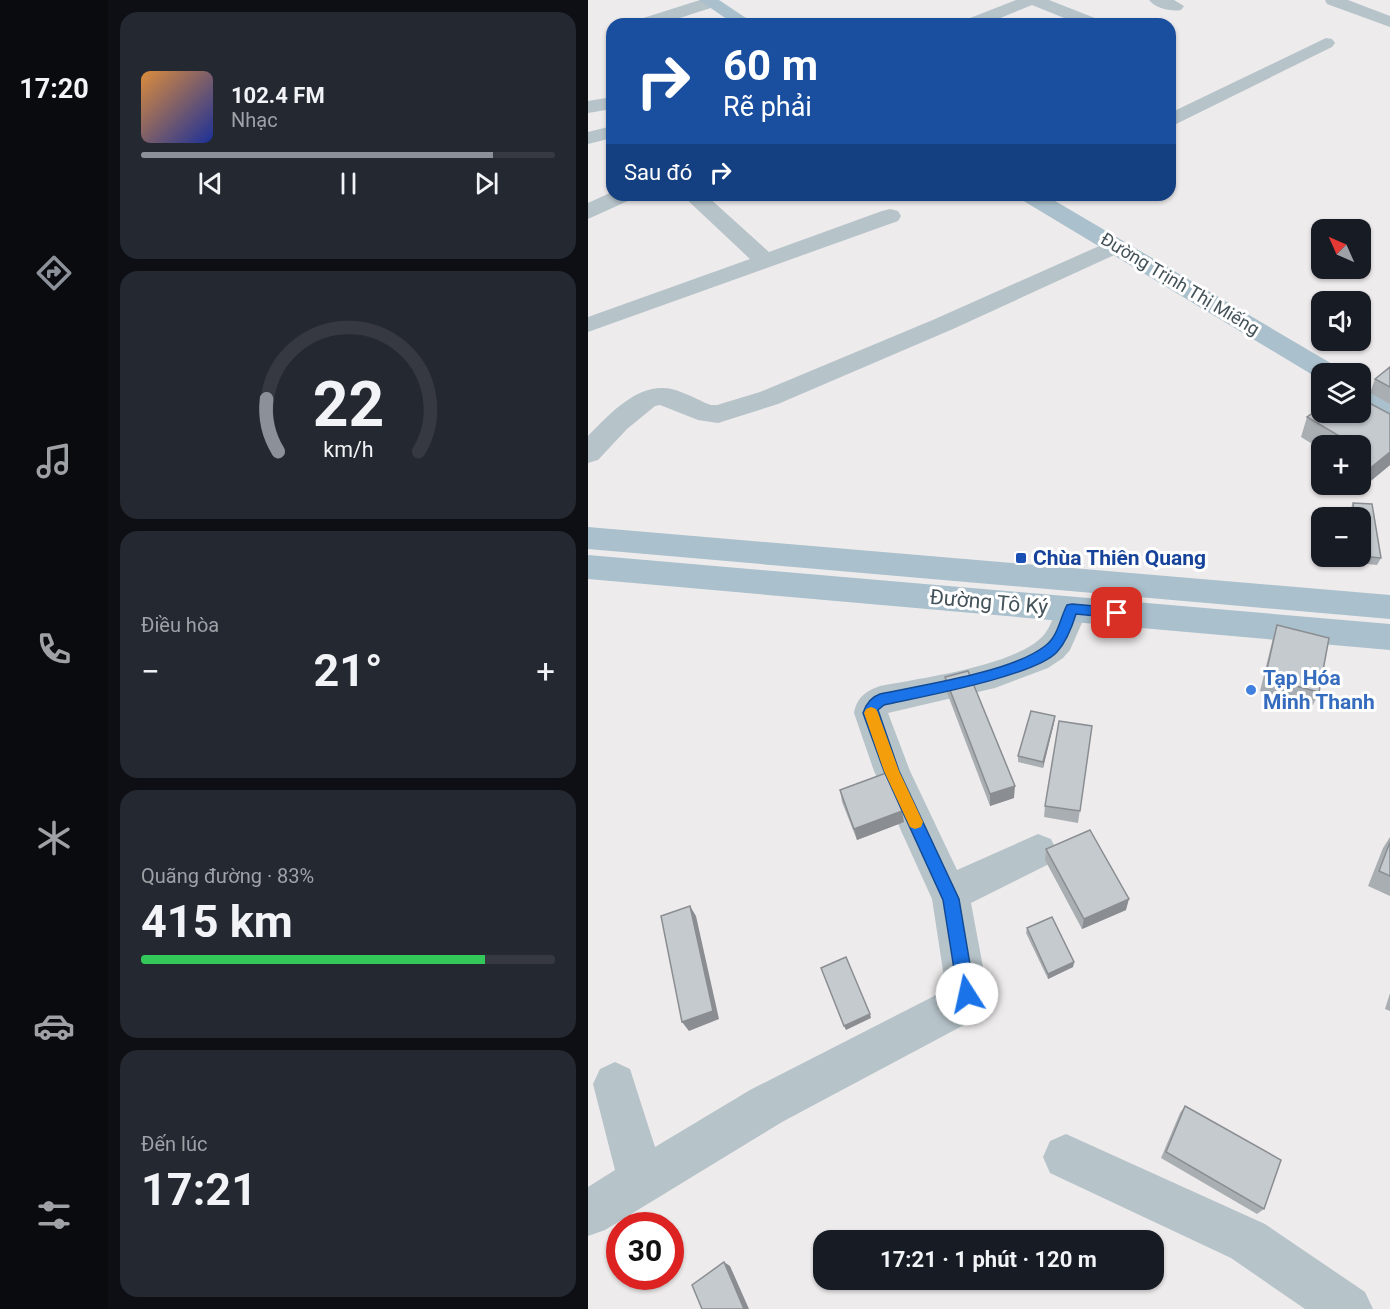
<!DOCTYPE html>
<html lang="vi">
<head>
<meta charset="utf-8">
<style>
	body { margin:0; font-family:Roboto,sans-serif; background:#242831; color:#f1f3f6; height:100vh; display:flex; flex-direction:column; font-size:22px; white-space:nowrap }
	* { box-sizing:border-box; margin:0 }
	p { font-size:20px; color:#9ea1a6 }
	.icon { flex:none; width:33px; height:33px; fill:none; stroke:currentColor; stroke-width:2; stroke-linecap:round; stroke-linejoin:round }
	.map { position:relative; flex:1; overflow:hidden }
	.drawer { display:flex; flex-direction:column; gap:12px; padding:12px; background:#0d0f14; width:480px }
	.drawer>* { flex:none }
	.hud { position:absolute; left:18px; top:18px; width:570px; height:183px; border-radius:18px; box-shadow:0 2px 4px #0004; background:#1a4fa0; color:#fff; overflow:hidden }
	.needle { width:39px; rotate:315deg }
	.buttons { position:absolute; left:723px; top:219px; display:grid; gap:12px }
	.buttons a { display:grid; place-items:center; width:60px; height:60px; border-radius:12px; background:#171b24; box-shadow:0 2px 4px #0004; font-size:30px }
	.speed { position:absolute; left:18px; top:1212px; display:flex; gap:12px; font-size:30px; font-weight:700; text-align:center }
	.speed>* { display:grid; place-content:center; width:78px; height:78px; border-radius:50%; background:#171b24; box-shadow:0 2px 4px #0004; line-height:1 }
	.speed .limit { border:9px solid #d22; background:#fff; color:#111 }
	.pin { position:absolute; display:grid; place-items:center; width:51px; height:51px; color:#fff; margin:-26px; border-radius:12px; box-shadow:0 3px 9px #0006 }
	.me { position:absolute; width:66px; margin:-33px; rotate:350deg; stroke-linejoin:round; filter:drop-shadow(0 0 4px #0008) }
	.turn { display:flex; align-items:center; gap:21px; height:126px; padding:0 18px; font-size:27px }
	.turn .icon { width:78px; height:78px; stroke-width:2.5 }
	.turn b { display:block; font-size:42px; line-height:51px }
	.then { display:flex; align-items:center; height:57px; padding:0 18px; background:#0003; gap:12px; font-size:22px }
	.big { font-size:45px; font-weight:700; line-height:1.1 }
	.drawer .widget { flex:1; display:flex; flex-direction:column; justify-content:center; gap:9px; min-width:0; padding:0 21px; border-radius:18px; background:#242831 }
	.drawer .dial { align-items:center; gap:0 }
	.dial svg { height:156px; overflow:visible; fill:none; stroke:#363941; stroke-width:7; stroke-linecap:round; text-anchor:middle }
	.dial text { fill:#f1f3f6; stroke:none }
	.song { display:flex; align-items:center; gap:18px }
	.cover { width:72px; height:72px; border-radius:9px; background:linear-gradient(135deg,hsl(30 70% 55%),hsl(230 70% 35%)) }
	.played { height:6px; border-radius:3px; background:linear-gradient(90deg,#8c9099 85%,#363941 85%) }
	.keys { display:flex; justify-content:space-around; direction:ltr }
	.heat { display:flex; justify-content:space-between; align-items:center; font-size:33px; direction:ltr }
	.charge { height:9px; border-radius:4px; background:linear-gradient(90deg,#34c759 83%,#363941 0) }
	.trip { position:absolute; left:225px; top:1230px; width:351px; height:60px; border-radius:18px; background:#171b24; box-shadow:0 2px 4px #0004; font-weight:700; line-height:60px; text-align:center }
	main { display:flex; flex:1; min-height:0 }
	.tab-bar { display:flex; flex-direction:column; width:108px; justify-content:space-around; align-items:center; background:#090b0e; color:#9ea1a6 }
	.tab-bar .icon { width:42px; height:42px }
	.tab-bar .active { color:#8c9099 }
	.tab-bar b { font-size:27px; color:#f1f3f6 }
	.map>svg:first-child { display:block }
</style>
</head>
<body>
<main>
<nav class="tab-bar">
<b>17:20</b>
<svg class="icon active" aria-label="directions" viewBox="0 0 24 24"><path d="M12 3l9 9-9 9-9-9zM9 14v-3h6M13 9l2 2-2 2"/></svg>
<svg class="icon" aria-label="music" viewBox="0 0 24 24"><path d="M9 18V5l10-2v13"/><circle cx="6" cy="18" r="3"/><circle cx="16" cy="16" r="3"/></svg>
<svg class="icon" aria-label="phone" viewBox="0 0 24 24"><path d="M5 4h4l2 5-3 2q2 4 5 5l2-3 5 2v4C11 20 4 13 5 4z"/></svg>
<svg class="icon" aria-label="climate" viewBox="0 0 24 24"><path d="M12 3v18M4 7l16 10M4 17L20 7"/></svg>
<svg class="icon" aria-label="car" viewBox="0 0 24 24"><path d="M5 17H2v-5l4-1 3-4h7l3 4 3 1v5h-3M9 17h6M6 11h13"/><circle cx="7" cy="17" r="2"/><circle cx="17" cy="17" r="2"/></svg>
<svg class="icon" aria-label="filters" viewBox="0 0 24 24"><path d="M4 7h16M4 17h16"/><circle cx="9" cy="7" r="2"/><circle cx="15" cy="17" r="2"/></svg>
</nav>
<section class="drawer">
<div class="widget">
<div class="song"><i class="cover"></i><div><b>102.4 FM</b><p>Nhạc</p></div></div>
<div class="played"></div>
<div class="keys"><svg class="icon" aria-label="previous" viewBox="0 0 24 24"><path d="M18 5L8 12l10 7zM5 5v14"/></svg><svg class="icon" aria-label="pause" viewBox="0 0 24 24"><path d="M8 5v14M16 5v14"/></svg><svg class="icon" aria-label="next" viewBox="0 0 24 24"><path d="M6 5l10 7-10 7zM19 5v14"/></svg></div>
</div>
<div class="widget dial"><svg viewBox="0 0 100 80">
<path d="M14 69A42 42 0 1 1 86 69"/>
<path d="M14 69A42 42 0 0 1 8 42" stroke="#8c9099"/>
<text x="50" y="56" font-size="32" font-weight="700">22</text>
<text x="50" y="72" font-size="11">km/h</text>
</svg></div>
<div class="widget"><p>Điều hòa</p>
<div class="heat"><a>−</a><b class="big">21°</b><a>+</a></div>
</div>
<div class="widget"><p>Quãng đường · 83%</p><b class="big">415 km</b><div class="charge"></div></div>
<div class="widget"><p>Đến lúc</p><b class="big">17:21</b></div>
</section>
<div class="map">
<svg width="802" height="1309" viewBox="0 0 802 1309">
	<rect width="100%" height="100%" fill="#eeebec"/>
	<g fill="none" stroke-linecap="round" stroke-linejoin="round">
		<path fill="#b6c3c9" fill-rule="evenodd" d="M112,0H130L131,2L129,6L73,24H46L49,20Z
			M428,0H461L512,20L515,24H491L444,5L398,24H374L377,20Z
			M561,0H586L596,6L593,10C583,12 567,8 561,0Z
			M737,0H760L802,16V27L739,4Z
			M738,38L744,39L747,43L744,47L582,127V113Z
			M24,97V109L0,113V101Z
			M24,126V138L0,144V132Z
			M24,192V195H45L42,200L0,219V203Z
			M94,195H118L181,252L294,211L302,209L310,211L313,216L310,221L0,332V317L162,259Z
			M527,239L535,241L538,246L535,251L365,329L190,404L130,423L110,420L72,405L67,406L39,429L10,460L0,463V436C19,417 44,388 74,388C89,387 109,400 123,405H129L172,392L347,319Z
			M484,597L495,600L500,609L482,650L475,658L460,668L407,688L300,713L322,771L369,870L450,834L463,839L469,851L463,863L383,903L400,994L391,1017L194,1122L17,1230L0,1236V1187L27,1170L5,1084L12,1069L27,1062L42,1069L67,1147L162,1090L358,990L344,899L286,771L266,713C269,697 278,691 292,686C333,678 425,666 454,637C464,627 466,612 473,600Z
			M478,1134L677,1224L777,1292L785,1309H717L643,1258L462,1173L455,1157L462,1141Z"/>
		<path fill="#aac0cc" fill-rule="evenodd" d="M111,0H131L167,24H146Z
			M431,195H457L751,368L755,374H734L733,380L434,200Z
			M772,384L802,397V418L772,404Z
			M0,527L802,595V619L0,549Z
			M0,555L802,624V650L0,579Z"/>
	</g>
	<path fill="#a9aeb2" d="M802,367V404L782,393L787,379Z
		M772,398L802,414V465L773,489L764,484H772V446H734V450L713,437L719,417L734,407V412H772Z
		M765,503L784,504L793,558L789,565L769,563L768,556H772V518H763L762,510Z
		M689,625L731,692L725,705L672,691L685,638Z
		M357,677L426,798L402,806L358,690Z
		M467,716L466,723L455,768L430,762V756Z
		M504,726L490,823L456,817L457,806Z
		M252,790L316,822L269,840L254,802Z
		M802,837V896L780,886L795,848Z
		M458,849L538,910L494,929L457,860Z
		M439,928L486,962L485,967L460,979L438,933Z
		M802,993V1011L797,1009Z
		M597,1106L676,1209L669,1214L573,1158L592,1113Z"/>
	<path fill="#8a8d91" d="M802,452V465L773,489L781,469Z
		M467,716L466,723L455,768V762Z
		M427,786L426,798L402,806V794Z
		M314,811L316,822L269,840L266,829Z
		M541,899L538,910L494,929L496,919Z
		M102,906L108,916L131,1019L101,1031L94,1022Z
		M486,962L485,967L460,979V974Z
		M282,1014L283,1018L258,1030L256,1026Z
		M136,1262L142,1266L161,1309H156Z"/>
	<path fill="#c5cacf" stroke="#8a8d91" stroke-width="1.5" d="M802,367V387L787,379Z
		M772,398L802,414V452L781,469L772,465V446H752L758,440L719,417L734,407V412H772Z
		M765,503L784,504L793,558L772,556V518H767Z
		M689,625L741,638L731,692L677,678Z
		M380,671L427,786L402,794L357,677Z
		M443,711L467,716L455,762L430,756Z
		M471,721L504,726L492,811L457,806Z
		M298,773L314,811L266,829L252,790Z
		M502,830L541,899L496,919L458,849Z
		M802,842V876L791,871Z
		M102,906L125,1011L94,1022L73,916Z
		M464,917L486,962L460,974L439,928Z
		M258,957L282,1014L256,1026L233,968Z
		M597,1106L693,1160L676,1209L578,1152Z
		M136,1262L156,1309H114L104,1285Z"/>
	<path fill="#1a73e8" stroke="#114b97" stroke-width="1.5" d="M484,604L529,608L536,613L529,618L488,614C484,627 479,641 469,652C447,676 332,697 296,705L290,710L311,771L371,899L387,994L385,1000L379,1003L373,1000L370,994L355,900L296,771L275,713C278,704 283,697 292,694C334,685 424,672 457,646C470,637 472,618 479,605Z"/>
	<path fill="#f59e0b" d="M283,707L288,709L290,713L311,771L335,822L333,827L327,829L322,827L296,771L276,713L278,709Z"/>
	<rect fill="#1a4fb4" stroke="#fff" stroke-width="2" x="427" y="552" width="12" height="12" rx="3"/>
	<circle fill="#3f7fe0" stroke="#fff" stroke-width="2" cx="663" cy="690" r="6"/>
	<g text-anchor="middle" stroke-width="6" stroke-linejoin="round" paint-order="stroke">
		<g font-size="18" fill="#445259" stroke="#fff">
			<text transform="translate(592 284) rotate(31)" y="6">Đường Trịnh Thị Miếng</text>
		</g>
		<g font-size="21" font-weight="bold" fill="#164399" stroke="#fff" text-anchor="start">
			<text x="445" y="565">Chùa Thiên Quang</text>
		</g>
		<g font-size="21" fill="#445259" stroke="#fff">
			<text transform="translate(401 602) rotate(5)" y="7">Đường Tô Ký</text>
		</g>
		<g font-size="21" font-weight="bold" fill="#366cbe" stroke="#fff" text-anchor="start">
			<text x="675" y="685">Tạp Hóa<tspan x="675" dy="24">Minh Thanh</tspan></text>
		</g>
	</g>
</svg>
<div class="buttons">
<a><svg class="needle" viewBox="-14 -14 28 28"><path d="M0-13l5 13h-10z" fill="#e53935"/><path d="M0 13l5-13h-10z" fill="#9ea1a6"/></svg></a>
<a><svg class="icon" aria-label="sound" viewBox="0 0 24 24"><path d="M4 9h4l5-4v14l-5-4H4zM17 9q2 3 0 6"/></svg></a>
<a><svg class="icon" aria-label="layers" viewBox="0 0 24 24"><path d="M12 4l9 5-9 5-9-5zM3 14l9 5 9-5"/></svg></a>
<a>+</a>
<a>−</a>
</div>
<div class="speed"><div class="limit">30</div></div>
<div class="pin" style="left:529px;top:613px;background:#d93025"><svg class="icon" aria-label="arrive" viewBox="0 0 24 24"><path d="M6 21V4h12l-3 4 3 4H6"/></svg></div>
<svg class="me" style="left:379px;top:994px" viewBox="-20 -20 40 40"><circle r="19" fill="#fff"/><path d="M0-13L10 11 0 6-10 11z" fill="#1a73e8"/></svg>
<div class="trip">17:21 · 1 phút · 120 m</div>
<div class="hud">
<div class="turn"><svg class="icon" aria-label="right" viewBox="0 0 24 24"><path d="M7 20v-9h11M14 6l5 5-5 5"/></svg><div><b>60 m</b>Rẽ phải</div></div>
<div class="then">Sau đó<svg class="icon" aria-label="right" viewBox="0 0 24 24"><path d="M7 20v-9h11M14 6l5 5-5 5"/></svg></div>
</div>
</div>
</main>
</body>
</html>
